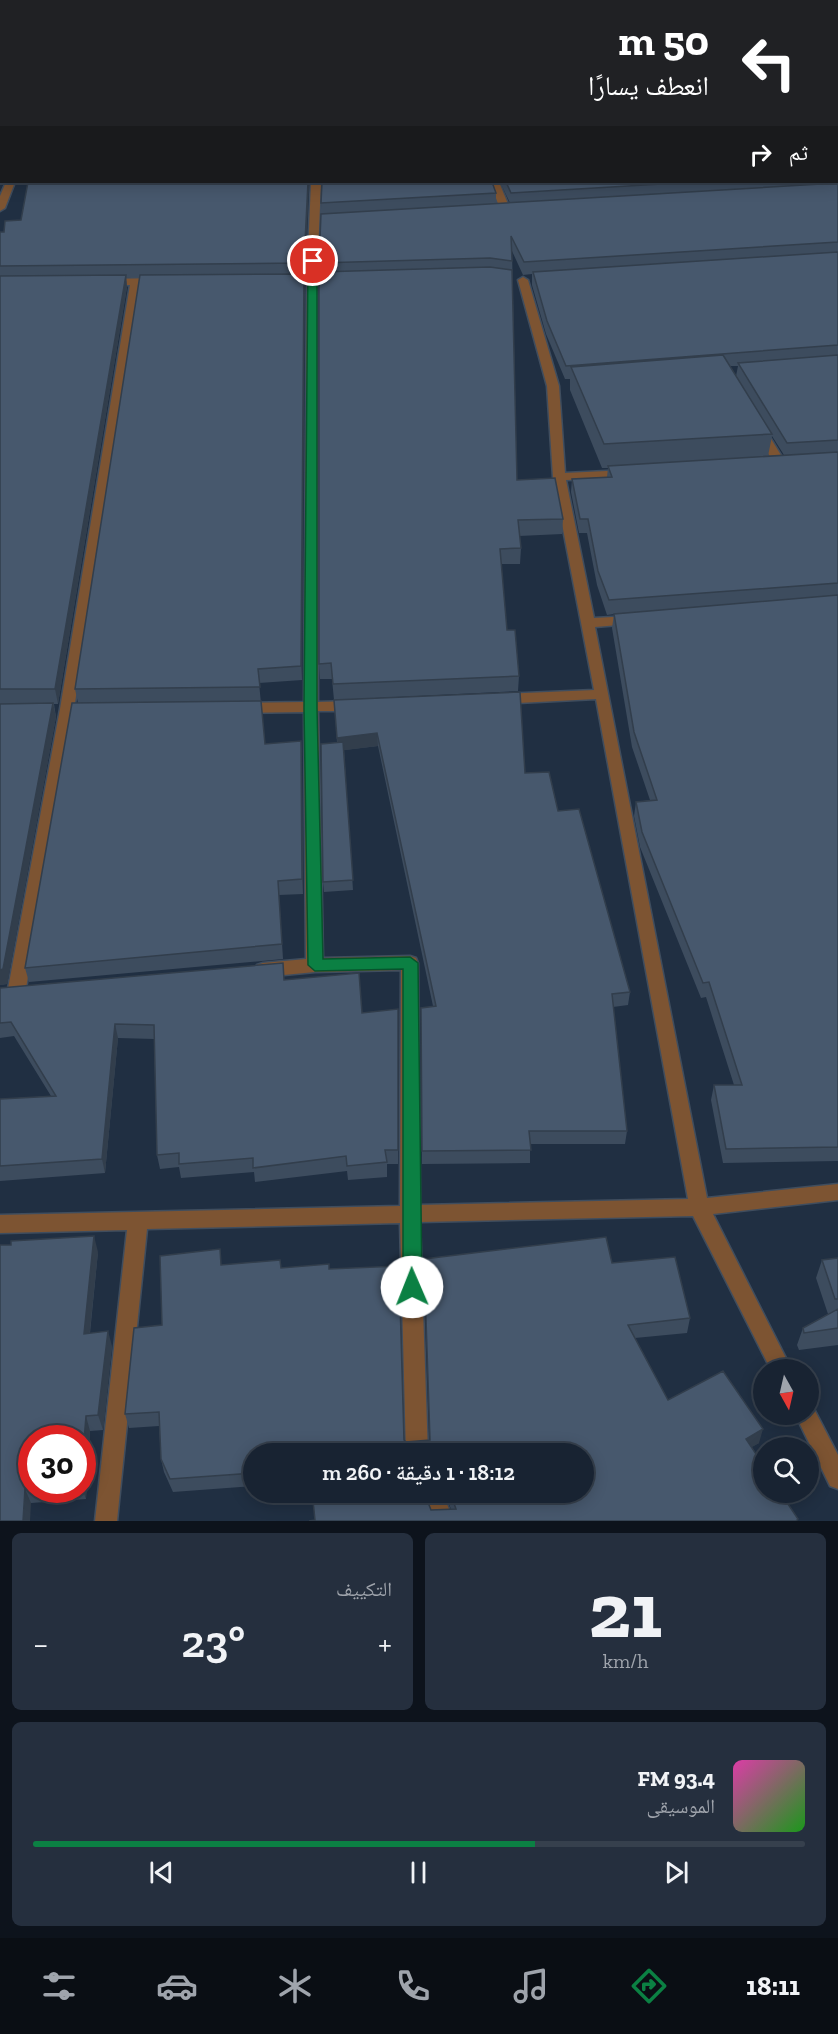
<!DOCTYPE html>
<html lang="ar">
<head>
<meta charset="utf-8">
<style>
	body { margin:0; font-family:"Zilla Slab","Noto Naskh Arabic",serif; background:#252f3e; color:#f1f3f6; direction:rtl; height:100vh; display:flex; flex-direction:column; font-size:22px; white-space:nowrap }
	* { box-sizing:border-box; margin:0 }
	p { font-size:20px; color:#9fa4ac }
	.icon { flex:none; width:33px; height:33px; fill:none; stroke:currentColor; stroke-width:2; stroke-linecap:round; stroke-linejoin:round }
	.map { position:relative; height:1521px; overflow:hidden; direction:ltr }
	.side { display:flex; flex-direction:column; gap:12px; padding:12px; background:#0d131c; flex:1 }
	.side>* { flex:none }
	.guide { position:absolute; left:0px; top:0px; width:838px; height:183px; box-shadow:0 3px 15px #0003,0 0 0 2px #36404d; direction:rtl; background:#202124; color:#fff; overflow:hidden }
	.needle { width:39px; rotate:172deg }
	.fabs { position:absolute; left:753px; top:1359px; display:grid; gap:12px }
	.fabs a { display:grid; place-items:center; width:66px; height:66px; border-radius:50%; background:#182332; box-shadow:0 3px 15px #0003,0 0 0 2px #36404d; font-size:30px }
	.speed { position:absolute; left:18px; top:1425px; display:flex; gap:12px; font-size:30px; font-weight:700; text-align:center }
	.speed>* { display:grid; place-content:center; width:78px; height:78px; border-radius:50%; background:#182332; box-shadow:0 3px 15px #0003,0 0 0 2px #36404d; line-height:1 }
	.speed .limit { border:9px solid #d22; background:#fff; color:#111 }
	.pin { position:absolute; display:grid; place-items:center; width:51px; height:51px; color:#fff; margin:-26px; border:3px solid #fff; border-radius:50%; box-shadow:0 2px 6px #0007 }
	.me { position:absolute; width:66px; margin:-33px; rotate:359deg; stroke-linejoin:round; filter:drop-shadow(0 0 4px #0008) }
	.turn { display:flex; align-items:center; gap:21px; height:126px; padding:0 30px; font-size:27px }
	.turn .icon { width:78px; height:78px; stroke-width:2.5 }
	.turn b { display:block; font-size:42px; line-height:51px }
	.then { display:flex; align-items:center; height:57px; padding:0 30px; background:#0003; gap:12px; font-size:22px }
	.big { font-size:45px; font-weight:600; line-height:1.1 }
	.side .tile { flex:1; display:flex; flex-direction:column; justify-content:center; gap:9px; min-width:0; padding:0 21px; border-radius:9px; background:#252f3e }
	.side .dial { align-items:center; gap:0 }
	.dial b { font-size:78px; line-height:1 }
	.song { display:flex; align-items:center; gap:18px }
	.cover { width:72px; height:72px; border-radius:9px; background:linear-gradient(135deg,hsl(320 70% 55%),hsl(120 70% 35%)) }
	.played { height:6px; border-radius:3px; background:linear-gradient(90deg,#0b8043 65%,#36404d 65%) }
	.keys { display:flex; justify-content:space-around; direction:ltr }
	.heat { display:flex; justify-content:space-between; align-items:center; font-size:33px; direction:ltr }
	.side .tiles { flex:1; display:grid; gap:12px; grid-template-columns:1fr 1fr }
	.tile:last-child { grid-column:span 2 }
	.trip { position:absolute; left:243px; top:1443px; width:351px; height:60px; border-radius:30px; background:#182332; box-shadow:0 3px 15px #0003,0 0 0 2px #36404d; font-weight:600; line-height:60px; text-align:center; direction:rtl }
	.dock { display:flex; height:96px; justify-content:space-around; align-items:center; background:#0a0e14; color:#9fa4ac }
	.dock .icon { width:42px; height:42px }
	.dock .active { color:#0b8043 }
	.dock b { font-size:27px; color:#f1f3f6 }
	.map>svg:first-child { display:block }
</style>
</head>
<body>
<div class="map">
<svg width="838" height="1521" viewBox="0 0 838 1521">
	<rect width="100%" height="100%" fill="#202f42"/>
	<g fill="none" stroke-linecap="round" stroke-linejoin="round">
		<g stroke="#3f4d5e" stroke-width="3">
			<path id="service" d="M761,427L765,429L787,465L785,468L781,469L775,465L755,431Z"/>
		</g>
		<g stroke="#3f4d5e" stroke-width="3">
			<path id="minor" d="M481,0H489L490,2H482Z
				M818,0H826L827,2H819Z
				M837,13H838V18H837Z
				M6,182H15L5,208L0,211V196Z
				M311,182H321L317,278H338L343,281L338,284H317L318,702L354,701L361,706L354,711H318L323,958L410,956L416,958L418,963L420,1205L688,1199L596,699L500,704L493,699L500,694L594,690L553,477L547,386L518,280L523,277L528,280L559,386L565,473L627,470L633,474L627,478L566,480L594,618L631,616L638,620L631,624L595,627L707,1198L838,1184V1200L713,1214L792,1370H771L693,1216L420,1222L428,1454H406L400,1223L147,1229L117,1521H95L127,1230L0,1233V1215L400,1206L401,970L315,972L263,977L257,975L254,970L257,965L263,963L306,959L304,712L243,713L236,708L243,703L304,702L307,284H284L279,281L284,278H307Z
				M490,182H499L510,209L508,211L500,209Z
				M158,278L162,279V283L141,284L74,709L25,994L22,999L16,1001L10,999L7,994L60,709L130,285H107L102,282L107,279Z
				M808,1405L813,1407L838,1455V1489L830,1486L795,1414H808Z
				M420,1492H442L454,1521H432Z"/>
		</g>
		<g stroke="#3f4d5e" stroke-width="3">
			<path id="tertiary" d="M452,0H460V2H452Z
				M0,88H2V94H0Z"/>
		</g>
		<use href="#service" fill="#7d5432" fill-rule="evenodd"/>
		<use href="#minor" fill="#7d5432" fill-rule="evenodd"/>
		<use href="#tertiary" fill="#7d5432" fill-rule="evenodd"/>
	</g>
	<path fill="#3d4c5e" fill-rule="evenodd" d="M0,0H443V2H2V69H0Z
		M514,0H675L678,2H516Z
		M837,38H838V1161L723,1163L711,1100L714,1085H734L706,997L701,998L640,847L634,816L636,802L650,800L632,747L612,628L614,614L607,615L597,585L587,533H579L571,492L572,479L607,477L608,468H602L570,390V379H565L546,334L532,285V274L523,275L512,251L517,480L563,519L562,534L519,536L521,548L520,564H501L507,630L519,676L518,691L334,700L332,679H320L319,664V263L322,182H320H492L496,193V204L510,203L500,182H837ZM730,366H738L736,376ZM772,436L784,455L768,456Z
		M309,182L304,276L302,680L259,683L265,744L301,741L302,755L303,894L279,895L283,959L29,982L25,968L78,703L75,689L140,277H126L127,287L58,704H54L56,717L7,984L0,985V232H4L21,220Z
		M334,700L525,773L558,811L630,992L628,1005L613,1007L627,1131L625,1144H530V1163L422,1164L421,1008L433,1006L378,746L344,750L353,890L324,892L323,882L337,742Z
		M285,980L362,1013L398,1009V1164H387V1177L348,1180L347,1171L255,1182L254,1172L181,1178L179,1167L160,1169L157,1155L154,1039L118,1038L105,1173L0,1181V1099L51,1096L14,1036L0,1038V988Z
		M98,1252L90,1333L112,1346L103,1430L90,1431L86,1499L31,1503L0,1521ZM32,1438H82V1490H32Z
		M838,1258V1345L799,1350L797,1345L803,1328L828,1314L816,1278L822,1260Z
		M424,1259L612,1263L690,1318L687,1333L635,1338L668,1400L759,1443L751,1447L798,1519L431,1510L451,1509L444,1492H584L254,1454V1486L173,1492L164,1472L161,1459L159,1426L129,1428L125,1414L162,1325L280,1260L281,1268L329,1269L404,1440L406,1442L430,1440Z"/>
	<path fill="#323e4c" d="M308,182H309L305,276L304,263Z
		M304,274L305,286L302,680L301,666Z
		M126,275L127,287L58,704L55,689Z
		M53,703L56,717L7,984L0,985V970Z
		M377,733L378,746L338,751L337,738Z
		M301,741L302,755L303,894L302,879Z
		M115,1024L118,1038L105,1173L102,1159Z
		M94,1236L98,1252L88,1349L84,1334Z
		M108,1331L112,1346L103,1430L98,1415Z
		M86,1416L90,1431L86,1499L82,1488V1466Z
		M763,1429L759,1443L742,1453L746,1439Z
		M25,1489L31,1503L30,1521H23Z"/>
	<path fill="#47586d" stroke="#323e4c" stroke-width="1.5" d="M0,0H442V2H2V14H0Z
		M530,0H675L678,2H532Z
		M0,21H2V58H0Z
		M837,38H838V91L837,92Z
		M837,93L838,96V126H837Z
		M837,127L838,131V173H837Z
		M28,182H308L304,263L0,266V232H4L5,221L21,220Z
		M322,182H492L496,193L321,203Z
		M506,182H695L511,193Z
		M838,183V242L524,262L511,236L512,261L490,258L319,263L321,214Z
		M838,252V345L566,366L547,321L533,272Z
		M490,267L512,270L517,480L555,478L563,519L518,520L521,548L500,549L507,630H515L519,676L333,684L331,663L319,664V272Z
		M304,274L301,666L258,669L260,687L75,689L140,275Z
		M126,275L55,689H0V276Z
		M723,355L772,434L604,444L571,367Z
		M838,355V440L787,443L738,363Z
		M838,452V583L609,600L598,571L588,519H580L572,479L612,477L608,466Z
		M838,595V1147L726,1149L714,1085H742L709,982L703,983L642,832L636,802L657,800L634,732L614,614Z
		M520,692L525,773L549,772L558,811L579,809L630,992L612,994L627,1131H529L531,1150L422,1151L421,1008L436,1006L377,733L337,738L334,700Z
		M261,701L265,744L301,741L302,879L278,881L282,944L25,968L72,703Z
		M53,703L3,969L0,970V704Z
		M343,742L353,880L323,882L321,744Z
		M283,963L284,980L359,973L362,1013L398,1009V1150H385L387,1162L347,1166L346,1156L253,1168V1158L179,1164V1153L157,1155L154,1025L115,1024L102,1159L0,1166V1099L56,1096L11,1022L0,1023V988Z
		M94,1236L84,1334L108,1331L98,1415L86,1416L82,1466V1438H32V1488L25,1489L23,1521H0V1245H11V1241Z
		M606,1237L612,1263L675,1257L690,1318L628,1325L668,1400L723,1371L763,1429L746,1439L764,1466V1492H780L798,1519L796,1521H309L315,1520L312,1492H424L431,1510L456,1509L450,1492H584V1454H254V1473L170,1479L161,1459L159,1412L125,1414L134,1328L162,1325L160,1256L220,1249L221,1265L280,1260L281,1268L329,1264V1269L399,1266L404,1440L406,1442L430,1440L424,1259Z
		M838,1258V1299H835L822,1260Z
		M838,1309V1328L804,1333L803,1328Z"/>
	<path fill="#0b8043" stroke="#07532c" stroke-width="1.5" d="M313,258L317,261V708L323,959L410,957L418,963L422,1287L419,1293L412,1295L406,1293L403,1287V969L315,971L308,965L304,708L308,261Z"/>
</svg>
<div class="fabs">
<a><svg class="needle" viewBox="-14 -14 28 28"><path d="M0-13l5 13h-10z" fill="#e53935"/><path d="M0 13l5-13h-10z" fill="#9fa4ac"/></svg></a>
<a><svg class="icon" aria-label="search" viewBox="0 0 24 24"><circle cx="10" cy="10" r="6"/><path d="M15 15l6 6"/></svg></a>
</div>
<div class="speed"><div class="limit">30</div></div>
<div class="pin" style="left:313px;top:261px;background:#d93025"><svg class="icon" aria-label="arrive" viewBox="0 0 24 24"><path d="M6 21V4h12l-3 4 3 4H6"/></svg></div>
<svg class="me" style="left:412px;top:1287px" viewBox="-20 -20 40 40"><circle r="19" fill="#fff"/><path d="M0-13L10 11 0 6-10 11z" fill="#0b8043"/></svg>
<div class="trip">18:12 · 1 دقيقة · 260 m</div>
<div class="guide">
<div class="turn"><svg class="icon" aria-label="left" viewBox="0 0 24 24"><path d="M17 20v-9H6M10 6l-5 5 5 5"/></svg><div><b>50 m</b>انعطف يسارًا</div></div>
<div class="then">ثم<svg class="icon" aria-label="right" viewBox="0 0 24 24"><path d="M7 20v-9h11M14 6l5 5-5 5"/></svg></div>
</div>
</div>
<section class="side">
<div class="tiles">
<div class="tile dial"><b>21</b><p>km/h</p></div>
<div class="tile"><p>التكييف</p>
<div class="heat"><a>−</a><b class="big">23°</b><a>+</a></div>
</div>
<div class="tile">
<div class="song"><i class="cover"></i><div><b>93.4 FM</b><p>الموسيقى</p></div></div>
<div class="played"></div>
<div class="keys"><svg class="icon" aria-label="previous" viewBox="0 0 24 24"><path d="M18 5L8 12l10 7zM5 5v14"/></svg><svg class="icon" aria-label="pause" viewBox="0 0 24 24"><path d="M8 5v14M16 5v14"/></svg><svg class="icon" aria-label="next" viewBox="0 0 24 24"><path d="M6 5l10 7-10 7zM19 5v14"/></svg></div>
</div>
</div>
</section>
<nav class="dock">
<b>18:11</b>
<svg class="icon active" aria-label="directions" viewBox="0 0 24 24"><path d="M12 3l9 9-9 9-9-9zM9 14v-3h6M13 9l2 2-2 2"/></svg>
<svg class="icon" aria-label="music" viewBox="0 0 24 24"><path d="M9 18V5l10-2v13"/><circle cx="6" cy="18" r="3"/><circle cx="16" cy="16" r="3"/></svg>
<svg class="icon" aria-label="phone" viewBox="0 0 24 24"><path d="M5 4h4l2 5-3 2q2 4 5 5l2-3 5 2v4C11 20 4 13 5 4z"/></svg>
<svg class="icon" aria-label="climate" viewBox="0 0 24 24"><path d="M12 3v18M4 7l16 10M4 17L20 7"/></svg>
<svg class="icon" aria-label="car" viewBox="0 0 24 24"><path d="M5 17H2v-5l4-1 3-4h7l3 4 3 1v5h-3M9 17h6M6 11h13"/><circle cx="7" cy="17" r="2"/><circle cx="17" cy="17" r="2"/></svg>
<svg class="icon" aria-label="filters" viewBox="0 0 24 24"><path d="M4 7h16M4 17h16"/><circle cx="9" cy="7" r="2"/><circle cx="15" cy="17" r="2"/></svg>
</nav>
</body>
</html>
